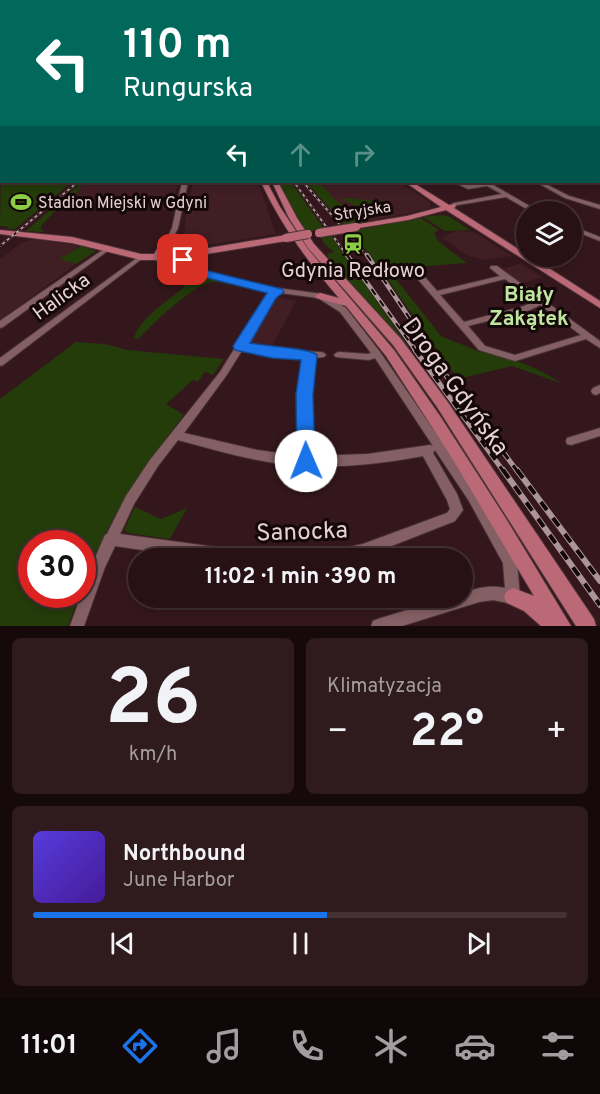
<!DOCTYPE html>
<html lang="pl">
<head>
<meta charset="utf-8">
<style>
	body { margin:0; font-family:Overpass,sans-serif; background:#2f1a1e; color:#f1f3f6; height:100vh; display:flex; flex-direction:column; font-size:22px; white-space:nowrap }
	* { box-sizing:border-box; margin:0 }
	p { font-size:20px; color:#a49da0 }
	.icon { flex:none; width:33px; height:33px; fill:none; stroke:currentColor; stroke-width:2; stroke-linecap:round; stroke-linejoin:round }
	.map { position:relative; height:626px; overflow:hidden }
	.panel { display:flex; flex-direction:column; gap:12px; padding:12px; background:#15090c; flex:1 }
	.panel>* { flex:none }
	.banner { position:absolute; left:0px; top:0px; width:600px; height:183px; box-shadow:0 3px 9px #0003,0 0 0 2px #433134; background:#00695c; color:#fff; overflow:hidden }
	.controls { position:absolute; left:516px; top:201px; display:grid; gap:12px }
	.controls a { display:grid; place-items:center; width:66px; height:66px; border-radius:50%; background:#271115; box-shadow:0 3px 9px #0003,0 0 0 2px #433134; font-size:30px }
	.speed { position:absolute; left:18px; top:530px; display:flex; gap:12px; font-size:30px; font-weight:700; text-align:center }
	.speed>* { display:grid; place-content:center; width:78px; height:78px; border-radius:50%; background:#271115; box-shadow:0 3px 9px #0003,0 0 0 2px #433134; line-height:1 }
	.speed .limit { border:9px solid #d22; background:#fff; color:#111 }
	.pin { position:absolute; display:grid; place-items:center; width:51px; height:51px; color:#fff; margin:-26px; border-radius:12px; box-shadow:0 3px 9px #0006 }
	.me { position:absolute; width:66px; margin:-33px; rotate:359deg; stroke-linejoin:round; filter:drop-shadow(0 0 4px #0008) }
	.turn { display:flex; align-items:center; gap:21px; height:126px; padding:0 24px; font-size:27px }
	.turn .icon { width:78px; height:78px; stroke-width:2.5 }
	.turn b { display:block; font-size:42px; line-height:51px }
	.lanes { display:flex; align-items:center; height:57px; padding:0 24px; background:#0003; justify-content:center; gap:30px; direction:ltr }
	.lanes .off { opacity:.35 }
	.big { font-size:45px; font-weight:700; line-height:1.1 }
	.panel .card { flex:1; display:flex; flex-direction:column; justify-content:center; gap:9px; min-width:0; padding:0 21px; border-radius:9px; background:#2f1a1e }
	.panel .dial { align-items:center; gap:0 }
	.dial b { font-size:78px; line-height:1 }
	.song { display:flex; align-items:center; gap:18px }
	.cover { width:72px; height:72px; border-radius:9px; background:linear-gradient(135deg,hsl(250 70% 55%),hsl(260 70% 35%)) }
	.played { height:6px; border-radius:3px; background:linear-gradient(90deg,#1a73e8 55%,#433134 55%) }
	.keys { display:flex; justify-content:space-around; direction:ltr }
	.heat { display:flex; justify-content:space-between; align-items:center; font-size:33px; direction:ltr }
	.panel .tiles { flex:1; display:grid; gap:12px; grid-template-columns:1fr 1fr }
	.card:last-child { grid-column:span 2 }
	.trip { position:absolute; left:128px; top:548px; width:345px; height:60px; border-radius:30px; background:#271115; box-shadow:0 3px 9px #0003,0 0 0 2px #433134; font-weight:700; line-height:60px; text-align:center }
	.tabs { display:flex; height:96px; justify-content:space-around; align-items:center; background:#100708; color:#a49da0 }
	.tabs .icon { width:42px; height:42px }
	.tabs .selected { color:#1a73e8 }
	.tabs b { font-size:27px; color:#f1f3f6 }
	.map>svg:first-child { display:block }
</style>
</head>
<body>
<div class="map">
<svg width="600" height="626" viewBox="0 0 600 626">
	<rect width="100%" height="100%" fill="#34171c"/>
	<path fill="#411d24" d="M84,182H178L171,209L166,210L58,208Z
		M193,182H258L276,234L207,245H201L185,238V219Z
		M314,182H398L430,202L431,208L353,225Z
		M457,231L474,232L512,256L486,260L468,256L444,239V236Z
		M33,239L79,246L60,259L76,264L0,320V259L22,243Z
		M521,263L542,277L520,284L507,275V272L503,269Z
		M277,297L296,301L271,348L251,344V341Z"/>
	<path fill="#243b0a" d="M1,170L2,182H72L15,229H7L9,227L0,226Z
		M82,182H84L73,198H69L64,204L69,209L58,208L41,226V230H44L43,232L26,231Z
		M278,182H291L324,229L305,232Z
		M306,182H319L336,201L358,211L367,219L363,223L345,226Z
		M344,198L358,199L357,205L359,199L386,202L393,206L374,218L365,210L343,200Z
		M440,215L448,216L470,230L445,231L423,217Z
		M421,218L439,230L434,233L438,241L467,263L388,269L441,336L480,352L482,349C506,357 540,367 560,383L512,366L458,379C421,330 389,278 351,231Z
		M330,234L412,352L329,260L327,254L334,252L325,245L320,236Z
		M81,246L96,251L76,264L59,259Z
		M195,275L246,289C238,287 221,282 214,282C195,282 152,325 138,339L134,338C143,311 178,298 195,275Z
		M76,342L105,344L128,350L224,359L213,375L205,372L198,382L193,380L166,404L184,415C141,470 106,521 83,587L82,543H32V594H80L68,626H0V399Z
		M135,507L161,519L187,508L170,539L128,533L124,530Z"/>
	<g fill="none" stroke-linecap="round" stroke-linejoin="round">
		<g stroke="#4b3437" stroke-width="2">
			<path id="minor" d="M598,85H600V87H598Z
				M598,94H600V96H598Z
				M598,113H600V115H598Z
				M598,123H600V125H598Z
				M598,140H600V142H598Z
				M598,157H600V160H598Z
				M0,163H2V166L0,167Z
				M600,171V175H598V172Z
				M182,182H188L178,228L168,248H164L163,247L172,228Z
				M454,182H460L469,185L483,183V182H488L540,212H532L506,197L452,206V204L454,203L502,194L487,186L468,189Z
				M536,182H542L569,196L600,205V209L565,198Z
				M572,226L600,237V241L572,230Z
				M107,247L110,249L109,250L3,327L0,328V321Z
				M141,255L145,257L143,258L3,365L0,366V358Z
				M173,261H179L195,268L261,286L323,294L346,308L380,352L477,493L517,562L520,597L518,602L513,604L493,600L479,602L402,626H371L373,621L378,619L449,597H462V593C477,588 489,585 505,588L503,563L469,501L435,450L433,453L457,494L463,510L455,521L361,558H197L115,546L105,567L84,626H70L92,565L105,535L107,534L126,496L150,460L220,372L267,296L273,292L261,290L189,272L173,265L172,263ZM281,293L318,298L340,312L371,353L368,354L339,352L336,353L334,355L336,357L369,360L375,358L433,446L430,445L368,454L312,456L310,395L313,358L324,357L326,355L324,353L321,352L272,350L246,344L274,298ZM243,349L272,356L304,357L300,395V456L257,450L184,433L226,376ZM178,440C215,450 252,461 290,465C335,469 380,464 423,456L447,500L450,509L447,513L363,544L340,549L215,547L120,534L134,504L158,466Z
				M491,266H497L600,341V348L586,339L515,361L479,350L409,269L410,267H416L437,291L500,276L490,268ZM505,279L535,301L524,306L464,322L440,295ZM540,305L581,335L515,355L485,346L468,326L530,310Z
				M600,385V393L596,395L593,394L591,391L593,388Z
				M600,428V436L571,445L567,444L566,441L567,438Z"/>
		</g>
		<g stroke="#4b3437" stroke-width="2">
			<path id="major" d="M261,182H267L280,207L308,249L394,350L440,416L505,517L571,626H541L524,611L507,603L504,597L507,591L513,588L534,596L452,458L386,356L346,306L316,298L315,296L320,293L339,298C308,262 281,225 261,182Z
				M272,182H278L297,218L314,244L401,339L447,401L594,619L596,626H576L437,407L393,345L308,248L289,218Z
				M405,182H412L449,205L455,204L456,206L454,208L526,254V256H530L600,301V308L446,210L408,220L353,229V225L407,216L441,207Z
				M0,230L72,237L141,254H154L157,249L177,243L190,247L199,246L203,249L286,235L290,238L286,241L194,256L183,264L170,265L155,260H141L72,243L0,234ZM177,249L188,252C180,260 172,262 162,256L164,253Z"/>
		</g>
		<use href="#minor" fill="#846064" fill-rule="evenodd"/>
		<use href="#major" fill="#bc6977" fill-rule="evenodd"/>
		<g stroke="#ac9598" stroke-width="2">
			<path id="rail-far3" d="M294,182L348,257
				M304,183L368,257
				M0,246L78,182"/>
		</g>
		<g stroke="#ac9598" stroke-width="4.5">
			<path id="rail-far2" d="M347,255L416,351
				M367,255L431,350
				M424,346L428,351"/>
		</g>
		<g stroke="#ac9598" stroke-width="5">
			<path id="rail-far1" d="M415,350L504,472
				M427,350L518,472"/>
		</g>
		<g stroke="#ac9598" stroke-width="6">
			<path id="rail" d="M503,470L600,605
				M517,470L600,581"/>
		</g>
		<use href="#rail-far3" stroke="#130708" stroke-width="1.5" stroke-dasharray="3" stroke-linecap="butt"/>
		<use href="#rail-far2" stroke="#130708" stroke-width="2" stroke-dasharray="7" stroke-linecap="butt"/>
		<use href="#rail-far1" stroke="#130708" stroke-width="3" stroke-dasharray="8" stroke-linecap="butt"/>
		<use href="#rail" stroke="#130708" stroke-width="4" stroke-dasharray="10" stroke-linecap="butt"/>
		<g stroke="#4b3437" stroke-width="10" stroke-linecap="butt">
			<path id="major-bridge" d="M319,233L356,227
				M286,238L308,234"/>
		</g>
		<use href="#major-bridge" stroke="#bc6977" stroke-width="8"/>
	</g>
	<linearGradient id="sky" x2="0" y2="1"><stop stop-color="#1d0d0f"/><stop offset="0.48" stop-color="#4a3c4b"/><stop offset="1" stop-color="#4a3c4b" stop-opacity="0"/></linearGradient>
	<rect width="600" height="168" fill="url(#sky)"/>
	<path fill="#1a73e8" stroke="#114b97" stroke-width="1.5" d="M183,257L188,258L196,268L282,289L284,292L276,298L250,343C263,346 312,348 317,355L313,395L315,461L313,467L306,469L299,467L297,461L296,395L301,360L272,358L235,350L233,346L267,293L188,273L178,260Z"/>
	<defs>
		<g id="stadium-bare" transform="scale(1.62)"><path d="M0-5a6.5 5 0 1 0 0 10a6.5 5 0 1 0 0-10ZM-3.5-1.8h7v3.6h-7Z" fill="#8bce46" stroke="#130708" stroke-width="2.5" paint-order="stroke"/></g>
		<g id="station-bare" transform="scale(1.62)"><path d="M-3-6H3Q5-6 5-4V2Q5 4 3 4L4.5 6H3L1.5 4h-3L-3 6H-4.5L-3 4Q-5 4-5 2V-4Q-5-6-3-6ZM-3.5-4v3h7v-3ZM-3.5 1v1.5H-2V1ZM2 1v1.5H3.5V1Z" fill="#8bce46" stroke="#130708" stroke-width="2.5" paint-order="stroke"/></g>
	</defs>
	<g fill-rule="evenodd">
		<use href="#stadium-bare" x="21" y="202"/>
		<use href="#station-bare" x="353" y="244"/>
	</g>
	<g text-anchor="middle" stroke-width="6" stroke-linejoin="round" paint-order="stroke">
		<g font-size="16" fill="#e6d1d3" stroke="#130708" text-anchor="start">
			<text x="38" y="208">Stadion Miejski w Gdyni</text>
		</g>
		<g font-size="16" fill="#e6d1d3" stroke="#130708">
			<text transform="translate(362 210) rotate(-9)" y="6">Stryjska</text>
		</g>
		<g font-size="20" fill="#e6d1d3" stroke="#130708">
			<text x="353" y="277">Gdynia Redłowo</text>
		</g>
		<g font-size="20" fill="#e6d1d3" stroke="#130708">
			<text transform="translate(61 296) rotate(-36)" y="7">Halicka</text>
		</g>
		<g font-size="21" font-weight="bold" fill="#bfe6a1" stroke="#130708">
			<text x="529" y="301">Biały<tspan x="529" dy="24">Zakątek</tspan></text>
		</g>
		<g font-size="24" fill="#e6d1d3" stroke="#130708">
			<text transform="translate(456 386) rotate(54)" y="8">Droga Gdyńska</text>
			<text transform="translate(302 531) rotate(-2)" y="8">Sanocka</text>
		</g>
	</g>
</svg>
<div class="controls">
<a><svg class="icon" aria-label="layers" viewBox="0 0 24 24"><path d="M12 4l9 5-9 5-9-5zM3 14l9 5 9-5"/></svg></a>
</div>
<div class="speed"><div class="limit">30</div></div>
<div class="pin" style="left:183px;top:260px;background:#d93025"><svg class="icon" aria-label="arrive" viewBox="0 0 24 24"><path d="M6 21V4h12l-3 4 3 4H6"/></svg></div>
<svg class="me" style="left:306px;top:461px" viewBox="-20 -20 40 40"><circle r="19" fill="#fff"/><path d="M0-13L10 11 0 6-10 11z" fill="#1a73e8"/></svg>
<div class="trip">11:02 · 1 min · 390 m</div>
<div class="banner">
<div class="turn"><svg class="icon" aria-label="left" viewBox="0 0 24 24"><path d="M17 20v-9H6M10 6l-5 5 5 5"/></svg><div><b>110 m</b>Rungurska</div></div>
<div class="lanes"><svg class="icon" aria-label="left" viewBox="0 0 24 24"><path d="M17 20v-9H6M10 6l-5 5 5 5"/></svg><svg class="icon off" aria-label="ahead" viewBox="0 0 24 24"><path d="M12 20V5M6 11l6-6 6 6"/></svg><svg class="icon off" aria-label="right" viewBox="0 0 24 24"><path d="M7 20v-9h11M14 6l5 5-5 5"/></svg></div>
</div>
</div>
<section class="panel">
<div class="tiles">
<div class="card dial"><b>26</b><p>km/h</p></div>
<div class="card"><p>Klimatyzacja</p>
<div class="heat"><a>−</a><b class="big">22°</b><a>+</a></div>
</div>
<div class="card">
<div class="song"><i class="cover"></i><div><b>Northbound</b><p>June Harbor</p></div></div>
<div class="played"></div>
<div class="keys"><svg class="icon" aria-label="previous" viewBox="0 0 24 24"><path d="M18 5L8 12l10 7zM5 5v14"/></svg><svg class="icon" aria-label="pause" viewBox="0 0 24 24"><path d="M8 5v14M16 5v14"/></svg><svg class="icon" aria-label="next" viewBox="0 0 24 24"><path d="M6 5l10 7-10 7zM19 5v14"/></svg></div>
</div>
</div>
</section>
<nav class="tabs">
<b>11:01</b>
<svg class="icon selected" aria-label="directions" viewBox="0 0 24 24"><path d="M12 3l9 9-9 9-9-9zM9 14v-3h6M13 9l2 2-2 2"/></svg>
<svg class="icon" aria-label="music" viewBox="0 0 24 24"><path d="M9 18V5l10-2v13"/><circle cx="6" cy="18" r="3"/><circle cx="16" cy="16" r="3"/></svg>
<svg class="icon" aria-label="phone" viewBox="0 0 24 24"><path d="M5 4h4l2 5-3 2q2 4 5 5l2-3 5 2v4C11 20 4 13 5 4z"/></svg>
<svg class="icon" aria-label="climate" viewBox="0 0 24 24"><path d="M12 3v18M4 7l16 10M4 17L20 7"/></svg>
<svg class="icon" aria-label="car" viewBox="0 0 24 24"><path d="M5 17H2v-5l4-1 3-4h7l3 4 3 1v5h-3M9 17h6M6 11h13"/><circle cx="7" cy="17" r="2"/><circle cx="17" cy="17" r="2"/></svg>
<svg class="icon" aria-label="filters" viewBox="0 0 24 24"><path d="M4 7h16M4 17h16"/><circle cx="9" cy="7" r="2"/><circle cx="15" cy="17" r="2"/></svg>
</nav>
</body>
</html>
